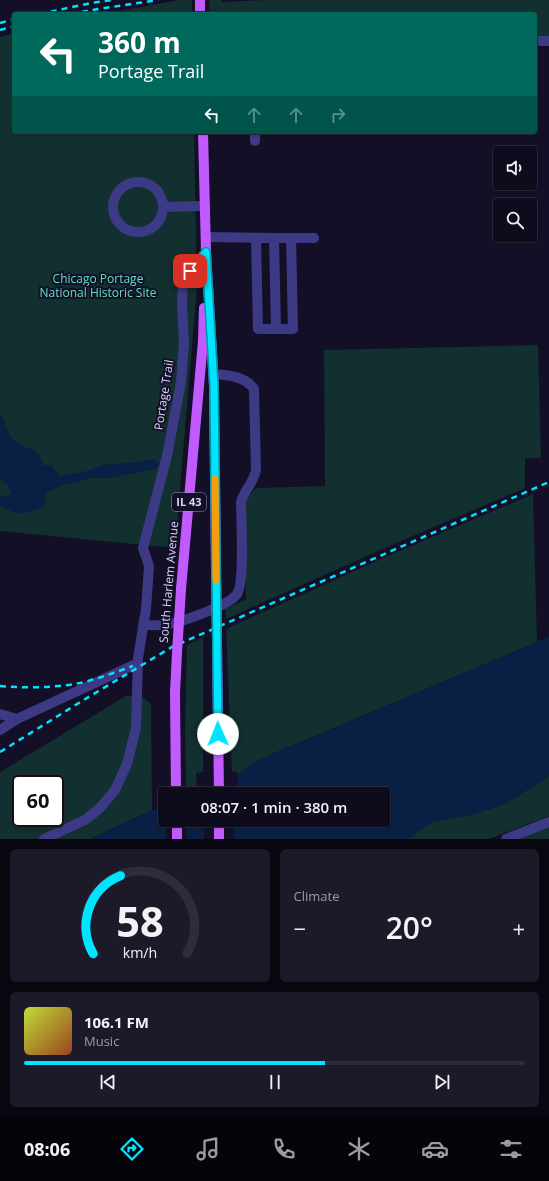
<!DOCTYPE html>
<html lang="en">
<head>
<meta charset="utf-8">
<style>
	body { margin:0; font-family:"Open Sans",sans-serif; background:#1c1929; color:#f1f3f6; height:100vh; display:flex; flex-direction:column; font-size:15px; white-space:nowrap }
	* { box-sizing:border-box; margin:0 }
	p { font-size:13px; color:#9b9ba3 }
	.icon { flex:none; width:22px; height:22px; fill:none; stroke:currentColor; stroke-width:2; stroke-linecap:round; stroke-linejoin:round }
	.map { position:relative; height:839px; overflow:hidden }
	.drawer { display:flex; flex-direction:column; gap:10px; padding:10px; background:#08060f; flex:1 }
	.drawer>* { flex:none }
	.top-card { position:absolute; left:12px; top:12px; width:525px; height:122px; border-radius:4px; box-shadow:0 1px 3px #0004,0 0 0 1px #2e2b3b; background:#00695c; color:#fff; overflow:hidden }
	.tools { position:absolute; left:493px; top:146px; display:grid; gap:8px }
	.tools a { display:grid; place-items:center; width:44px; height:44px; border-radius:4px; background:#0e0b1c; box-shadow:0 1px 3px #0004,0 0 0 1px #2e2b3b; font-size:20px }
	.speed { position:absolute; left:12px; top:775px; display:flex; gap:8px; font-size:20px; font-weight:700; text-align:center }
	.speed>* { display:grid; place-content:center; width:52px; height:52px; border-radius:50%; background:#0e0b1c; box-shadow:0 1px 3px #0004,0 0 0 1px #2e2b3b; line-height:1 }
	.speed .limit { border:2px solid #111; border-radius:6px; background:#fff; color:#111 }
	.pin { position:absolute; display:grid; place-items:center; width:34px; height:34px; color:#fff; margin:-17px; border-radius:8px; box-shadow:0 2px 6px #0006 }
	.me { position:absolute; width:44px; margin:-22px; rotate:359deg; stroke-linejoin:round; filter:drop-shadow(0 0 3px #0008) }
	.turn { display:flex; align-items:center; gap:14px; height:84px; padding:0 20px; font-size:18px }
	.turn .icon { width:52px; height:52px; stroke-width:2.5 }
	.turn b { display:block; font-size:28px; line-height:34px }
	.lanes { display:flex; align-items:center; height:38px; padding:0 20px; background:#0003; justify-content:center; gap:20px; direction:ltr }
	.lanes .off { opacity:.35 }
	.big { font-size:30px; font-weight:600; line-height:1.1 }
	.drawer .tile { flex:1; display:flex; flex-direction:column; justify-content:center; gap:6px; min-width:0; padding:0 14px; border-radius:6px; background:#1c1929 }
	.drawer .dial { align-items:center; gap:0 }
	.dial svg { height:104px; overflow:visible; fill:none; stroke:#2e2b3b; stroke-width:7; stroke-linecap:round; text-anchor:middle }
	.dial text { fill:#f1f3f6; stroke:none }
	.song { display:flex; align-items:center; gap:12px }
	.cover { width:48px; height:48px; border-radius:6px; background:linear-gradient(135deg,hsl(70 70% 55%),hsl(20 70% 35%)) }
	.played { height:4px; border-radius:2px; background:linear-gradient(90deg,#00e5ff 60%,#2e2b3b 60%) }
	.keys { display:flex; justify-content:space-around; direction:ltr }
	.heat { display:flex; justify-content:space-between; align-items:center; font-size:22px; direction:ltr }
	.drawer .tiles { flex:1; display:grid; gap:10px; grid-template-columns:1fr 1fr }
	.tile:last-child { grid-column:span 2 }
	.trip { position:absolute; left:158px; top:787px; width:232px; height:40px; border-radius:4px; background:#0e0b1c; box-shadow:0 1px 3px #0004,0 0 0 1px #2e2b3b; font-weight:600; line-height:40px; text-align:center }
	.tab-bar { display:flex; height:64px; justify-content:space-around; align-items:center; background:#06040b; color:#9b9ba3 }
	.tab-bar .icon { width:28px; height:28px }
	.tab-bar .selected { color:#00e5ff }
	.tab-bar b { font-size:18px; color:#f1f3f6 }
	.map>svg:first-child { display:block }
</style>
</head>
<body>
<div class="map">
<svg width="549" height="839" viewBox="0 0 549 839">
	<rect width="100%" height="100%" fill="#130f26"/>
	<path fill="#12302f" fill-rule="evenodd" d="M179,0H192V14H103Z
		M209,0H221V2L267,0H549V37H535V14H210Z
		M14,33V132H194L197,287L175,548L0,531V37Z
		M538,345L541,458H525V488L385,548L226,619L225,609L246,599L244,512L245,501L256,488L325,486L324,350Z
		M533,494L537,642L258,760L237,775V771L232,772L226,629L383,558Z
		M203,637V772L196,773L197,791H192L191,788L186,789L185,728L187,645Z
		M140,695L151,704L152,810L90,839H0V772L126,696ZM21,784H55V818H21Z
		M549,776V816L489,839H407L432,822L471,815L505,804Z
		M549,827V839H519Z"/>
	<path fill="#0a1f44" d="M0,416L3,418C6,427 9,437 17,443C29,451 39,446 43,465H51L60,476L87,471L102,465L138,462L152,459L160,463L156,469L110,478H92L63,485L47,492L45,497L46,503L42,508C20,514 20,517 0,505V497L6,496L11,493L9,486L0,479Z
		M549,637V776L505,804L471,815L432,822L407,839H90L152,810L165,809V820H383V794H192V791L232,790L237,788V775L258,760Z"/>
	<path fill="#130f26" d="M237,773L238,788L233,790V794H203V791H197V789L232,788L236,787L235,775Z
		M166,820H187V839H166Z
		M204,820H233L234,839H204Z"/>
	<g fill="none" stroke-linecap="round" stroke-linejoin="round">
		<path stroke="#3d3a85" stroke-width="10" d="M535,41H549
			M255,132V141
			M113 207a25 25 0 1 1 50 0a25 25 0 1 1-50 0Z
			M163,207L205,206
			M206,237L274,238L276,329
			M256,238L258,329H293L291,238H274
			M291,238H314
			M143,625C151,625 160,626 168,624C182,622 230,605 237,594C245,583 241,519 241,502C245,489 253,484 256,470L254,389C245,376 228,375 213,374
			M0,714L17,719
			M0,730L17,719L138,663
			M44,839L85,820L100,808L115,790L127,764L136,728L138,658L146,609L149,566L143,548L167,456L181,382L184,344L182,304L183,280L186,276L206,252
			M506,839L549,822"/>
		<path stroke="#c25bff" stroke-width="10" d="M200,0V14
			M203,132L206,252L214,386L216,574
			M181,589L203,341L204,308
			M217,641L219,794
			M176,794L175,692L177,653
			M177,820V839
			M219,820V839"/>
		<path stroke="#00e5ff" stroke-width="2.5" stroke-dasharray="6 5" stroke-linecap="butt" d="M40,14L91,3L113,0
			M71,14L92,10L158,0
			M0,23L14,19
			M0,30L14,26
			M0,686C26,688 54,688 80,683C98,679 116,672 133,666
			M0,752L82,701L172,647L549,482"/>
		<path stroke="#c25bff" stroke-width="10" d="M216,574L217,641
			M177,653L181,589"/>
	</g>
	<g fill="none" stroke-linecap="round" stroke-linejoin="round">
		<g stroke="#0095a6" stroke-width="10">
			<path id="route" d="M190,271L206,252L214,386L218,734"/>
		</g>
		<use href="#route" stroke="#00e5ff" stroke-width="7"/>
		<path stroke="#f59e0b" stroke-width="7" d="M215,479L216,580"/>
	</g>
	<g text-anchor="middle" stroke-width="4" stroke-linejoin="round" paint-order="stroke">
		<rect fill="#130f26" stroke="#9e99be" stroke-width="1" x="172" y="493" width="34" height="18" rx="3"/>
		<g font-size="11" font-weight="bold" fill="#d9d4ff">
			<text x="189" y="506">IL 43</text>
		</g>
		<g font-size="12" fill="#5fe0c0" stroke="#130f26">
			<text x="98" y="283">Chicago Portage<tspan x="98" dy="14">National Historic Site</tspan></text>
		</g>
		<g font-size="12" fill="#d9d4ff" stroke="#130f26">
			<text transform="translate(164 395) rotate(-81)" y="4">Portage Trail</text>
			<text transform="translate(169 582) rotate(-85)" y="4">South Harlem Avenue</text>
		</g>
	</g>
</svg>
<div class="tools">
<a><svg class="icon" aria-label="sound" viewBox="0 0 24 24"><path d="M4 9h4l5-4v14l-5-4H4zM17 9q2 3 0 6"/></svg></a>
<a><svg class="icon" aria-label="search" viewBox="0 0 24 24"><circle cx="10" cy="10" r="6"/><path d="M15 15l6 6"/></svg></a>
</div>
<div class="speed"><div class="limit">60</div></div>
<div class="pin" style="left:190px;top:271px;background:#d93025"><svg class="icon" aria-label="arrive" viewBox="0 0 24 24"><path d="M6 21V4h12l-3 4 3 4H6"/></svg></div>
<svg class="me" style="left:218px;top:734px" viewBox="-20 -20 40 40"><circle r="19" fill="#fff"/><path d="M0-13L10 11 0 6-10 11z" fill="#00e5ff"/></svg>
<div class="trip">08:07 · 1 min · 380 m</div>
<div class="top-card">
<div class="turn"><svg class="icon" aria-label="left" viewBox="0 0 24 24"><path d="M17 20v-9H6M10 6l-5 5 5 5"/></svg><div><b>360 m</b>Portage Trail</div></div>
<div class="lanes"><svg class="icon" aria-label="left" viewBox="0 0 24 24"><path d="M17 20v-9H6M10 6l-5 5 5 5"/></svg><svg class="icon off" aria-label="ahead" viewBox="0 0 24 24"><path d="M12 20V5M6 11l6-6 6 6"/></svg><svg class="icon off" aria-label="ahead" viewBox="0 0 24 24"><path d="M12 20V5M6 11l6-6 6 6"/></svg><svg class="icon off" aria-label="right" viewBox="0 0 24 24"><path d="M7 20v-9h11M14 6l5 5-5 5"/></svg></div>
</div>
</div>
<section class="drawer">
<div class="tiles">
<div class="tile dial"><svg viewBox="0 0 100 80">
<path d="M14 69A42 42 0 1 1 86 69"/>
<path d="M14 69A42 42 0 0 1 35 9" stroke="#00e5ff"/>
<text x="50" y="56" font-size="32" font-weight="700">58</text>
<text x="50" y="72" font-size="11">km/h</text>
</svg></div>
<div class="tile"><p>Climate</p>
<div class="heat"><a>−</a><b class="big">20°</b><a>+</a></div>
</div>
<div class="tile">
<div class="song"><i class="cover"></i><div><b>106.1 FM</b><p>Music</p></div></div>
<div class="played"></div>
<div class="keys"><svg class="icon" aria-label="previous" viewBox="0 0 24 24"><path d="M18 5L8 12l10 7zM5 5v14"/></svg><svg class="icon" aria-label="pause" viewBox="0 0 24 24"><path d="M8 5v14M16 5v14"/></svg><svg class="icon" aria-label="next" viewBox="0 0 24 24"><path d="M6 5l10 7-10 7zM19 5v14"/></svg></div>
</div>
</div>
</section>
<nav class="tab-bar">
<b>08:06</b>
<svg class="icon selected" aria-label="directions" viewBox="0 0 24 24"><path d="M12 3l9 9-9 9-9-9zM9 14v-3h6M13 9l2 2-2 2"/></svg>
<svg class="icon" aria-label="music" viewBox="0 0 24 24"><path d="M9 18V5l10-2v13"/><circle cx="6" cy="18" r="3"/><circle cx="16" cy="16" r="3"/></svg>
<svg class="icon" aria-label="phone" viewBox="0 0 24 24"><path d="M5 4h4l2 5-3 2q2 4 5 5l2-3 5 2v4C11 20 4 13 5 4z"/></svg>
<svg class="icon" aria-label="climate" viewBox="0 0 24 24"><path d="M12 3v18M4 7l16 10M4 17L20 7"/></svg>
<svg class="icon" aria-label="car" viewBox="0 0 24 24"><path d="M5 17H2v-5l4-1 3-4h7l3 4 3 1v5h-3M9 17h6M6 11h13"/><circle cx="7" cy="17" r="2"/><circle cx="17" cy="17" r="2"/></svg>
<svg class="icon" aria-label="filters" viewBox="0 0 24 24"><path d="M4 7h16M4 17h16"/><circle cx="9" cy="7" r="2"/><circle cx="15" cy="17" r="2"/></svg>
</nav>
</body>
</html>
